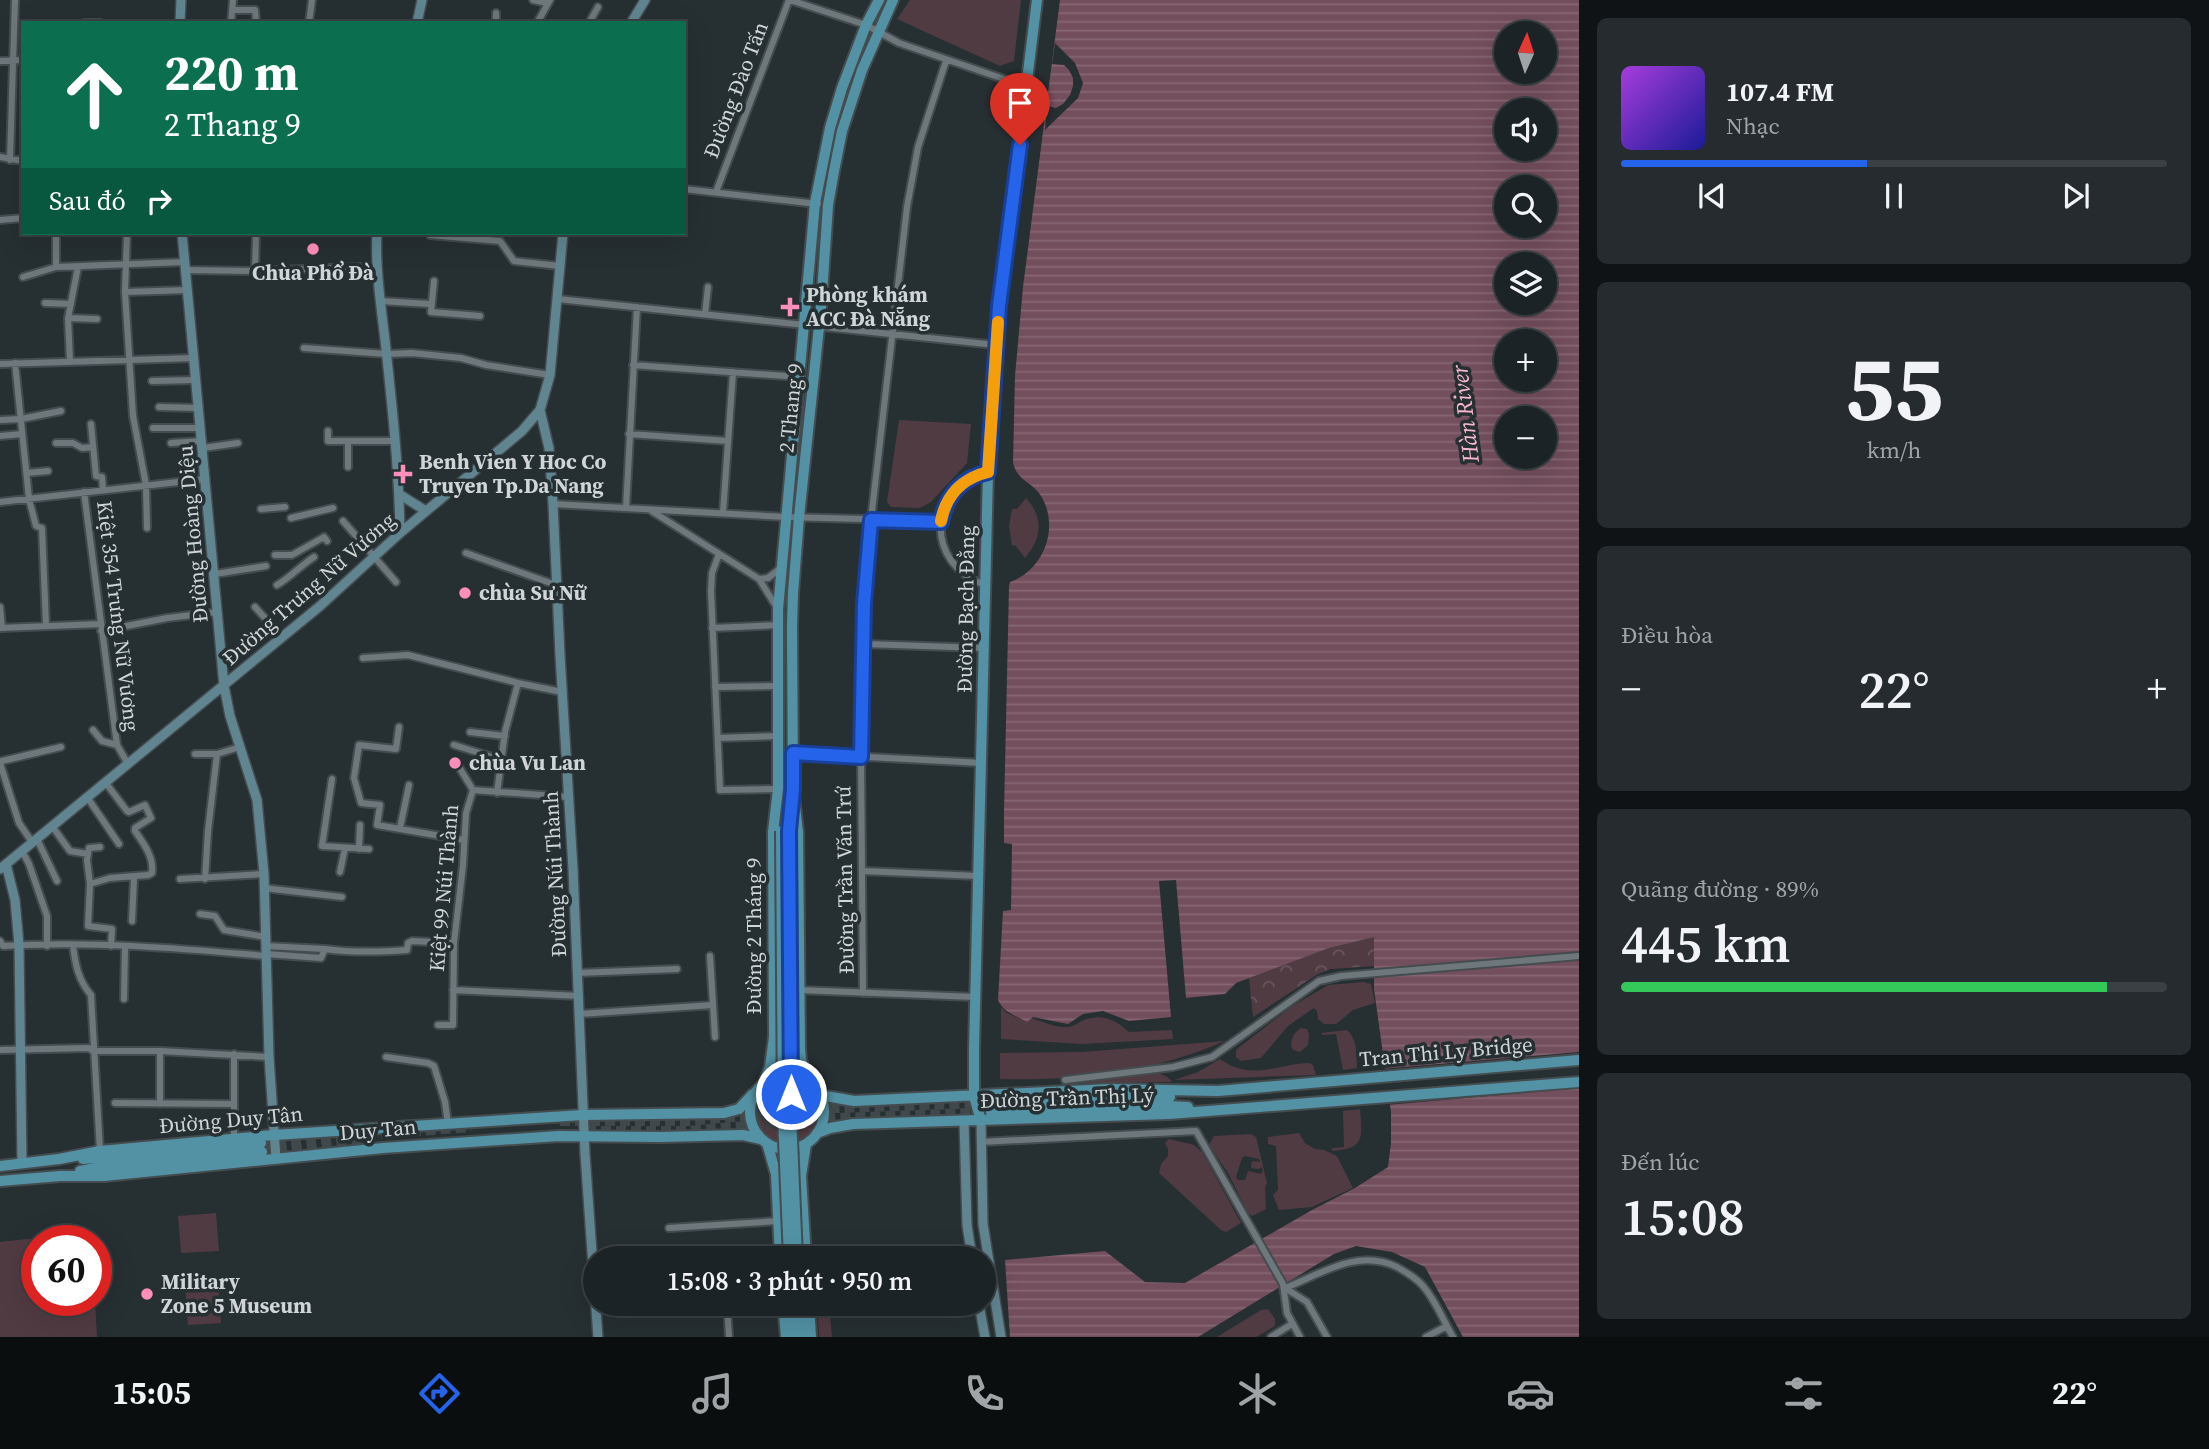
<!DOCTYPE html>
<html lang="vi">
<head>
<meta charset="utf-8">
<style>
	body { margin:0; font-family:"Source Serif 4",serif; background:#252b2e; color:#f1f3f6; height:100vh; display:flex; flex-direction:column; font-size:26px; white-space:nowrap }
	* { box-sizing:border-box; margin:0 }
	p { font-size:23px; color:#a0a4a7 }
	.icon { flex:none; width:38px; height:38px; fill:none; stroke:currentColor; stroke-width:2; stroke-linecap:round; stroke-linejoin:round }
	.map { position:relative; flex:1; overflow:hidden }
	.details { display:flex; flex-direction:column; gap:18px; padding:18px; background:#0f1315; width:630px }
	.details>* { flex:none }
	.top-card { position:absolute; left:21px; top:21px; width:665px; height:214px; border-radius:0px; box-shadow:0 7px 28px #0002,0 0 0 2px #3a4043; background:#0b6e4f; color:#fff; overflow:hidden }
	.needle { width:46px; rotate:3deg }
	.fabs { position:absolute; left:1494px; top:21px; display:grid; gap:14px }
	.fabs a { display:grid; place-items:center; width:63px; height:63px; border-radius:50%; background:#1c2326; box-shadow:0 7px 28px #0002,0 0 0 2px #3a4043; font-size:35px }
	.speed { position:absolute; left:21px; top:1225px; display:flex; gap:14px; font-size:35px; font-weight:700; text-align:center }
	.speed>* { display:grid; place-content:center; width:91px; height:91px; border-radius:50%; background:#1c2326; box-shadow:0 7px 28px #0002,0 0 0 2px #3a4043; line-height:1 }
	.speed .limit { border:10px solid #d22; background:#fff; color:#111 }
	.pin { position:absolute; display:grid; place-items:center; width:60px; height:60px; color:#fff; margin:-72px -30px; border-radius:50% 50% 50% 0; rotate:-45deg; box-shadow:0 0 7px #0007 }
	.pin .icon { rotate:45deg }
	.me { position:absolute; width:77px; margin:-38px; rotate:0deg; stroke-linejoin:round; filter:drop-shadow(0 0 5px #0008) }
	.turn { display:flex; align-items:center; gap:24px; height:147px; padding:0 28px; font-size:32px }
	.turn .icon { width:91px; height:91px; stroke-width:2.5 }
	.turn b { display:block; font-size:49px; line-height:60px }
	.then { display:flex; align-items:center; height:66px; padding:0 28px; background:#0003; gap:14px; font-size:26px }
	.big { font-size:52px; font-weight:600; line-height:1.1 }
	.details .tile { flex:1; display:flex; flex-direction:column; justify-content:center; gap:10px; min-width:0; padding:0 24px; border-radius:10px; background:#252b2e }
	.details .dial { align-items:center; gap:0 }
	.dial b { font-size:91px; line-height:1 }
	.song { display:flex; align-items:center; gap:21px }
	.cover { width:84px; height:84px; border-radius:10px; background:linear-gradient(135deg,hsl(280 70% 55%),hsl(240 70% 35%)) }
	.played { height:7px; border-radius:4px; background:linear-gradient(90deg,#2563eb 45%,#3a4043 45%) }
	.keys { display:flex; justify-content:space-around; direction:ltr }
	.heat { display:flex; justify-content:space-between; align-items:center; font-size:38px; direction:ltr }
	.charge { height:10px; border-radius:5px; background:linear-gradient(90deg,#34c759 89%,#3a4043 0) }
	.trip { position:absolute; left:583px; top:1246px; width:413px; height:70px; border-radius:35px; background:#1c2326; box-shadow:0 7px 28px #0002,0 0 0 2px #3a4043; font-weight:600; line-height:70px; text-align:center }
	.tab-bar { display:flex; height:112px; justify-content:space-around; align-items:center; background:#0b0e0f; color:#a0a4a7 }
	.tab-bar .icon { width:49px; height:49px }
	.tab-bar .active { color:#2563eb }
	.tab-bar b { font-size:32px; color:#f1f3f6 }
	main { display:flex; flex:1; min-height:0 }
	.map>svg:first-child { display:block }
</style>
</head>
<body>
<main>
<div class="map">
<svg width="1579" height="1337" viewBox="0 0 1579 1337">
	<defs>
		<pattern id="forest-crowns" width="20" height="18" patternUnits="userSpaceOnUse" patternTransform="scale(1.75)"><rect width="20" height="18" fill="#513b43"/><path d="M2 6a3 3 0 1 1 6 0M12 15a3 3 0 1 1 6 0" fill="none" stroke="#69565d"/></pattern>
		<pattern id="water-rules" width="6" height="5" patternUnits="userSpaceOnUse" patternTransform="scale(1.75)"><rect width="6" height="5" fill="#734e5c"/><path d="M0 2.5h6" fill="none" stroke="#866773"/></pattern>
	</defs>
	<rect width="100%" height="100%" fill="#262f32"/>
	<path fill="#513b43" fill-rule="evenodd" d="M910,0H1021L1014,61L1000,66L897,19Z
		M899,420L971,424L967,463L931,502L920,508L891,507L887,502Z
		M1026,498C1044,518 1042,538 1025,558L1015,545L1012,546L1009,526L1012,509H1017Z
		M1364,982L1371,984L1375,1003L1353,1010L1336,1024H1324L1318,1019L1317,1011L1314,1008L1288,1026L1261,1058L1241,1061L1236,1057V1051L1237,1049L1291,1007L1328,985Z
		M1001,1007L1007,1013L1026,1021L1031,1018C1044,1022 1056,1028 1069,1027C1075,1026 1079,1022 1084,1020C1102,1013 1116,1020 1129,1032L1172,1030L1173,1039L1082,1044L1001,1039Z
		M1301,1028L1307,1029L1309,1034L1308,1045L1300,1052L1293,1050C1288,1042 1294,1032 1301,1028Z
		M1347,1030C1358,1040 1356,1054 1357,1068L1343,1070L1336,1034L1322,1035L1321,1033Z
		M1225,1041C1154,1072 1077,1081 1000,1079V1053L1082,1052Z
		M1220,1059C1225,1062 1230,1066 1235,1067C1260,1077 1284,1063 1309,1063L1313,1065L1316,1075L1174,1080L1198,1072Z
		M1136,1072C1148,1073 1165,1071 1172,1082L1077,1083Z
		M756 1114a30 30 0 1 1 60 0a30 30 0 1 1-60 0Z
		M1360,1109C1362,1137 1366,1149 1332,1151V1148L1344,1147L1343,1111Z
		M1299,1133L1305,1143L1315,1149L1324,1150L1337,1156L1353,1188L1312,1207L1279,1210L1273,1195L1278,1190L1276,1146L1268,1144V1137Z
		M1251,1134L1256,1137L1267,1183L1265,1187L1266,1209L1252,1216L1248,1213L1228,1173L1209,1145L1214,1136ZM1245,1156L1259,1159L1260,1162L1252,1161L1251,1168L1259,1169L1261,1167L1263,1171L1261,1174L1248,1171L1245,1180H1238L1236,1177L1242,1158Z
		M1169,1139L1194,1145L1202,1152L1241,1223L1226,1232L1221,1230L1159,1173L1161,1164L1168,1156V1149L1165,1143Z
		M216,1213L219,1251L181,1253L178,1216Z
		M27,1239L47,1241H37V1300H95L97,1337H0V1242Z
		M218,1281L221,1323L188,1325L185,1283Z
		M817,1304H829L832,1337H819Z
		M1268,1309L1275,1319V1326L1256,1337H1217L1261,1310Z"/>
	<path fill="url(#forest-crowns)" d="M1374,936V966L1331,969L1318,974L1253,1017L1249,978L1329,948Z"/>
	<path fill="url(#water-rules)" fill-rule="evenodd" d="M1060,0H1579V1337H1463L1425,1267L1392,1252L1356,1246L1334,1254L1198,1337H1010L1005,1260L1105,1251L1145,1282L1185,1283L1312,1210L1355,1188L1388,1167L1391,1143V1112L1374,989V937L1329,948L1236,983L1225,994L1186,998L1176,880L1159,881L1171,1017L1129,1021L1103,1011L1083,1014L1068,1024L1033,1017L1027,1022C1015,1015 1004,1013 998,1000L1003,911L1011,910L1012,844L1004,843V812L1009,586L1010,582C1044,570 1060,527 1041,496C1032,481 1018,482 1013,463L1015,376L1023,287ZM1507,33H1545V72H1507ZM1507,110H1545V149H1507ZM1507,187H1545V226H1507ZM1507,264H1545V303H1507ZM1507,341H1545V380H1507ZM1507,418H1545V457H1507Z"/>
	<path fill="#262f32" d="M1055,43L1075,63L1083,83L1078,98L1045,130L1047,106L1056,108L1063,104L1070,95L1073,86V78L1069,70L1064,65L1052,64Z
		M1579,1052V1088L1386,1105L1381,1069Z"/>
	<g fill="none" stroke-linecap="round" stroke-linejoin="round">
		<path stroke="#40484b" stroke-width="10" stroke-dasharray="10 5" stroke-linecap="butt" d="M560,1121H687L836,1108L991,1103
			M586,1131H687L837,1118L991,1112
			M261,1143L471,1127
			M262,1152L375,1144"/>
		<g stroke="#454c4f" stroke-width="10">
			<path id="street" d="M533,0L547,3
				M790,0L866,25L899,43L1027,87
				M232,10H255L256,20
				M85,23H100
				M231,23L233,0
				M309,23L312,0
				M496,23V13
				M537,23L550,0
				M589,23L598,7
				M0,61L23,60
				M0,157L23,161
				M10,160L15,0
				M684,189L818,204
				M716,192L789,0
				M0,220L23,218
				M56,233V267
				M127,233L125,292L133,416L146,485L147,528
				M430,235L500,241L514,261L560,266
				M78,267L68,318L97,319
				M185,270L255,271L357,267L378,268
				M255,271L256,233
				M23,277L56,267L184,262
				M434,281L431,312L480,316
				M125,292L188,290
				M558,299L996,345
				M381,301L430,304
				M45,303L71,304
				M705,314L708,287
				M68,318L70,362
				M304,348L387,354L412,353L461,358L486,365L550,375
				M15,363L29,499L36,526L42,528L46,625
				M0,364L194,358
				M633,365L800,377
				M152,381L196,380
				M159,407L199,408
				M0,420L21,419L61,411
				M91,424L96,476L102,477L103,490
				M153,428H201
				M328,431V441H393
				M629,434L728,441
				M0,436L22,434
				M348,441V467
				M56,443H73L82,448L93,447
				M171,443L202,441
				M203,448L238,443
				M27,473L48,471
				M84,492L117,745L128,764
				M0,502L205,479
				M553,504L786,517L941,521
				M626,508L637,307
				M261,509L285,507
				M650,510L759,579L776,606
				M723,513L733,372
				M291,518L333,508
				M343,521L396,582
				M466,553L556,585
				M719,554L712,573L711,591L720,790L778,789
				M275,555H292L324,537L327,541
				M215,574L266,566
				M759,579L768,578L781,568
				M277,585C291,577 300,566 314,557
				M985,585C925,564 926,489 988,472
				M0,607L2,628
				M255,607L282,637
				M0,628L101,624
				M712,628L778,625
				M101,631L167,618L218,612
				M864,644L984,648
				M363,658L408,655L518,683L562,692
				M715,687L778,686
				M399,727L396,749L359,745L354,778L361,803L380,805L377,825L464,840
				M93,730L102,741L117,745
				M470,732L505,736
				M718,738L778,736
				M454,745L502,760
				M793,753L982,763
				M195,754H217L240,747
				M459,767L473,790
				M332,779L322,846L369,849
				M473,790L568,797
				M497,793L505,732L518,683
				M87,797L119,844
				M52,826L70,851L88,854
				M400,828L409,785
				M37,839L57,881
				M32,842L19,823L0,763L2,761L61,747
				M100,847L89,848L87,860L90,884L88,926L112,929L111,946
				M359,849L360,825
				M22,851L29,864L47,916V946
				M863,871L978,876
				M340,872L345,848
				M180,879L264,874
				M205,879L208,831L217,754
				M90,884L110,878L148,875L152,873C154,857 144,844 135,831V828L151,818L145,805L129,812L127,811L105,782
				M264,888L342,897
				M200,914L215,916L224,930L266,937
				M132,921L134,878
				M0,941L3,946C90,941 179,948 266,956
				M73,945C75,963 78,980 91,995L100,1151
				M266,946L325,949
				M266,954L321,958L325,949C353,953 379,952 407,950L408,943L412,941L454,943
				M710,956L715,1037
				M577,973L677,969
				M453,990L579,996
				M799,990L975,997
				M863,993L861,757L864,604L871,520L907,207L918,147L946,61
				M124,999L125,947
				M579,1014L713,1005
				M438,1025H453L454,943L463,865L466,813L473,790
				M0,1050L89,1048L93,1051H160L269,1057
				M160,1051V1104
				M234,1054V1138
				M386,1057L428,1063L434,1066L445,1102L448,1124
				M1065,1080L1173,1067L1212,1057L1319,981L1341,976L1579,956
				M115,1103L234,1104
				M981,1142L1196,1131L1283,1284L1287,1313L1300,1337
				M669,1228L778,1221
				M1285,1288C1321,1274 1357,1248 1397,1267C1406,1272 1416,1278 1423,1286C1436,1301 1443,1320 1453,1337
				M1285,1288L1307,1302L1327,1337
				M727,1304L729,1337
				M1271,1337L1292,1324
				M1426,1337L1447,1326"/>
		</g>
		<g stroke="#454c4f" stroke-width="12">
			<path id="secondary" d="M180,23L181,0
				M417,23L422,0
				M631,23L645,0
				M182,233L224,686L230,716L257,800L264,874L269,1057L276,1159
				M377,233C375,268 381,305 385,340C392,404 399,469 400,533
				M540,410L549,448L553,504L560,655L573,869L585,1154L598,1337
				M399,494L426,511
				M6,864L15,900L19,945L22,1163
				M0,869L320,606L400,533L522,431L540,410L550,375L563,233
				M964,1121L967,1225L972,1258
				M981,1121L983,1224L1001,1337
				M979,1304L985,1337"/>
		</g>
		<g stroke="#454c4f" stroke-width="14">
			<path id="primary" d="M750 1112a37 37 0 1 1 74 0a37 37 0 1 1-74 0Z
				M764,1082L770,1067L774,1037L773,832L778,789V609L815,203L830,128L842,88L866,25L879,0
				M809,1082L801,1060L800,1048L798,832L793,789L792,626L793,593L799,517L821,308L828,205L834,171L842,131L862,70L893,0
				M820,1095L854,1101L1110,1089L1218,1091L1579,1060
				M991,1103L1170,1097
				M991,1112L1169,1106L1188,1107
				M981,1121L974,1096V1049L988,472L993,371L999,306L1037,0
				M817,1133L830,1128L853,1124L1169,1114L1579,1082
				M767,1143L776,1174L780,1258
				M83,1159L261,1143
				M0,1166L59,1159L100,1151L274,1135L583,1115L724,1113L739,1109L753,1094
				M80,1171L101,1167L262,1152
				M0,1181L60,1176H104L383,1148L559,1136L660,1137L743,1135L761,1139
				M806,1258L801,1176L806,1144
				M783,1304L786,1337
				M792,1304L795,1337
				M800,1304L803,1337
				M809,1304L811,1337"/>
		</g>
		<use href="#street" stroke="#6e787c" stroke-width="6"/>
		<use href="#secondary" stroke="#608591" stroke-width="9"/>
		<use href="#primary" stroke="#5392a5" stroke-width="10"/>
		<g stroke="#454c4f" stroke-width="14" stroke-linecap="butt">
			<path id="primary-bridge" d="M781,831L783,1117L789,1258
				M790,831L791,1116L797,1258"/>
		</g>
		<use href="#primary-bridge" stroke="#5392a5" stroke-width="10"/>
	</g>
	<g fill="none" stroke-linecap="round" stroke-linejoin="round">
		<g stroke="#184099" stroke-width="18">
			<path id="route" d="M791,1094L789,831L793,789V753L861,757L864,604L871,520L941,522C946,495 962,478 988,472L999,306L1020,145"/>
		</g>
		<use href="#route" stroke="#2563eb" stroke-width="12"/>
		<path stroke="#f59e0b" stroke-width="12" d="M941,521C946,495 963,478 988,472L998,322"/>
	</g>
	<g fill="#fe8ebc" stroke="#262f32" stroke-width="2.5">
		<circle cx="313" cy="249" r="7"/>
		<path d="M786.5 296.5h7v7h7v7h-7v7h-7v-7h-7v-7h7z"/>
		<path d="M399.5 463.5h7v7h7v7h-7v7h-7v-7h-7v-7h7z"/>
		<circle cx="465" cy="593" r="7"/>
		<circle cx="455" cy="763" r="7"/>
		<circle cx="147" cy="1294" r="7"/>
	</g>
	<g text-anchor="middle" stroke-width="7" stroke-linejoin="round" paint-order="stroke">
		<g font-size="21" fill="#d0d5d7" stroke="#262f32">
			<text transform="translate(736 90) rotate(-69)" y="7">Đường Đào Tấn</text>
			<text transform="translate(791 408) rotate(-84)" y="7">2 Thang 9</text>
			<text transform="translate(193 534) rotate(-95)" y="7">Đường Hoàng Diệu</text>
			<text transform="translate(309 589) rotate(-41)" y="7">Đường Trưng Nữ Vương</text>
			<text transform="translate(966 609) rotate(-89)" y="7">Đường Bạch Đằng</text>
			<text transform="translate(118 616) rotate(83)" y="7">Kiệt 354 Trưng Nữ Vương</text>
			<text transform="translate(555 874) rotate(-93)" y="7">Đường Núi Thành</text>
			<text transform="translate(845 880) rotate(-91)" y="7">Đường Trần Văn Trứ</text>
			<text transform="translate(444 888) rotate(-85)" y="7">Kiệt 99 Núi Thành</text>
			<text transform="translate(754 936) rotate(-90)" y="7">Đường 2 Tháng 9</text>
			<text transform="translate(1446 1052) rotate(-5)" y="7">Tran Thi Ly Bridge</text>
			<text transform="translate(1067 1098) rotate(-2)" y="7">Đường Trần Thị Lý</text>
			<text transform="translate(231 1120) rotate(-5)" y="7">Đường Duy Tân</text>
			<text transform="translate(378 1130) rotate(-5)" y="7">Duy Tan</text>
		</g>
		<g font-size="21" font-weight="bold" fill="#d0d5d7" stroke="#262f32" text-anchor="start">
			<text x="313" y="280" text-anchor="middle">Chùa Phổ Đà</text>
			<text x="806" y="302">Phòng khám<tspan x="806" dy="24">ACC Đà Nẵng</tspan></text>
			<text x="419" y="469">Benh Vien Y Hoc Co<tspan x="419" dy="24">Truyen Tp.Da Nang</tspan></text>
			<text x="479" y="600">chùa Sư Nữ</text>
			<text x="469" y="770">chùa Vu Lan</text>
			<text x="161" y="1289">Military<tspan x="161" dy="24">Zone 5 Museum</tspan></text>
		</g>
		<g font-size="23" font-style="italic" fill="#fab8d0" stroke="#262f32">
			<text transform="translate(1465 414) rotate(-97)" y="8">Hàn River</text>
		</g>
	</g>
</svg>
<div class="fabs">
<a><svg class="needle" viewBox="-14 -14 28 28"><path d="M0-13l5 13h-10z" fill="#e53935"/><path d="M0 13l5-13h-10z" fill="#a0a4a7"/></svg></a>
<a><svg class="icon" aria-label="sound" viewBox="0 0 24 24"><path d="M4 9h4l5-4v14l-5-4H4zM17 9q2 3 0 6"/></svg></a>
<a><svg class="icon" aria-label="search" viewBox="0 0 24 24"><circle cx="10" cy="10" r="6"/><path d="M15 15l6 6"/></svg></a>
<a><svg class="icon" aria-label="layers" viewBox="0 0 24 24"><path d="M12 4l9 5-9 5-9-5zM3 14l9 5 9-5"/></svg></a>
<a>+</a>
<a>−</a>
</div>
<div class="speed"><div class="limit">60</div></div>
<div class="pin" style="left:1020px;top:145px;background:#d93025"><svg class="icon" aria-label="arrive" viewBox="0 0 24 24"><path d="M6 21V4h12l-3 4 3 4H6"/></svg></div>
<svg class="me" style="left:791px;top:1094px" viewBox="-20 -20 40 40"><circle r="17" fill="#2563eb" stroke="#fff" stroke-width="3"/><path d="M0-11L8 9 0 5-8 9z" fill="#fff"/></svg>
<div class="trip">15:08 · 3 phút · 950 m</div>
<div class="top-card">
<div class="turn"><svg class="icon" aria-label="ahead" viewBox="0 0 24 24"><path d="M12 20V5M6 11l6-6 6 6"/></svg><div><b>220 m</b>2 Thang 9</div></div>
<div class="then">Sau đó<svg class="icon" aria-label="right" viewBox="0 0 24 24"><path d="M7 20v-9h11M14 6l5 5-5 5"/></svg></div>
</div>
</div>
<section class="details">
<div class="tile">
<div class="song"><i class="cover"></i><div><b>107.4 FM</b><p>Nhạc</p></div></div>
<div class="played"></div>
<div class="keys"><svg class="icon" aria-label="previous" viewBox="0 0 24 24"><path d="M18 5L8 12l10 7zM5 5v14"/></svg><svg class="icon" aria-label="pause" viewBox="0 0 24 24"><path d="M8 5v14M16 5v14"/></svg><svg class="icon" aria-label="next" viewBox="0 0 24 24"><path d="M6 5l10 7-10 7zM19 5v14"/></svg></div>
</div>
<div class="tile dial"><b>55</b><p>km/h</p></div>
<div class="tile"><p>Điều hòa</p>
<div class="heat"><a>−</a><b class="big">22°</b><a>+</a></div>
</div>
<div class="tile"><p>Quãng đường · 89%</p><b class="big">445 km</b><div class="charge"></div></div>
<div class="tile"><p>Đến lúc</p><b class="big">15:08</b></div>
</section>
</main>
<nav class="tab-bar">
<b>15:05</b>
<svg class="icon active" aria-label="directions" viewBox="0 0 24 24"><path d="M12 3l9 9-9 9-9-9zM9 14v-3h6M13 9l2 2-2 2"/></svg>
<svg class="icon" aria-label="music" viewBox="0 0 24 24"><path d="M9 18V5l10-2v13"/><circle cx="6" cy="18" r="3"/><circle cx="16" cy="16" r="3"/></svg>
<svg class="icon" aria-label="phone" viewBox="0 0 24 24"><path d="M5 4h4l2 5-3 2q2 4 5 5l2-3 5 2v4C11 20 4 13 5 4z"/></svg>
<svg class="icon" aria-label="climate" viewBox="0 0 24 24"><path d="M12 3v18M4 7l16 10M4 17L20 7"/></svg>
<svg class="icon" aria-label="car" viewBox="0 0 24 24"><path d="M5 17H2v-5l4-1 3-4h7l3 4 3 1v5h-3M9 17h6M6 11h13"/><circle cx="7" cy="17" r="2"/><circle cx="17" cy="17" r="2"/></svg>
<svg class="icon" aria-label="filters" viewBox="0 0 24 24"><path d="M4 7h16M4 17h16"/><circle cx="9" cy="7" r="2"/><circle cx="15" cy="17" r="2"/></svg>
<b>22°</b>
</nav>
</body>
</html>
